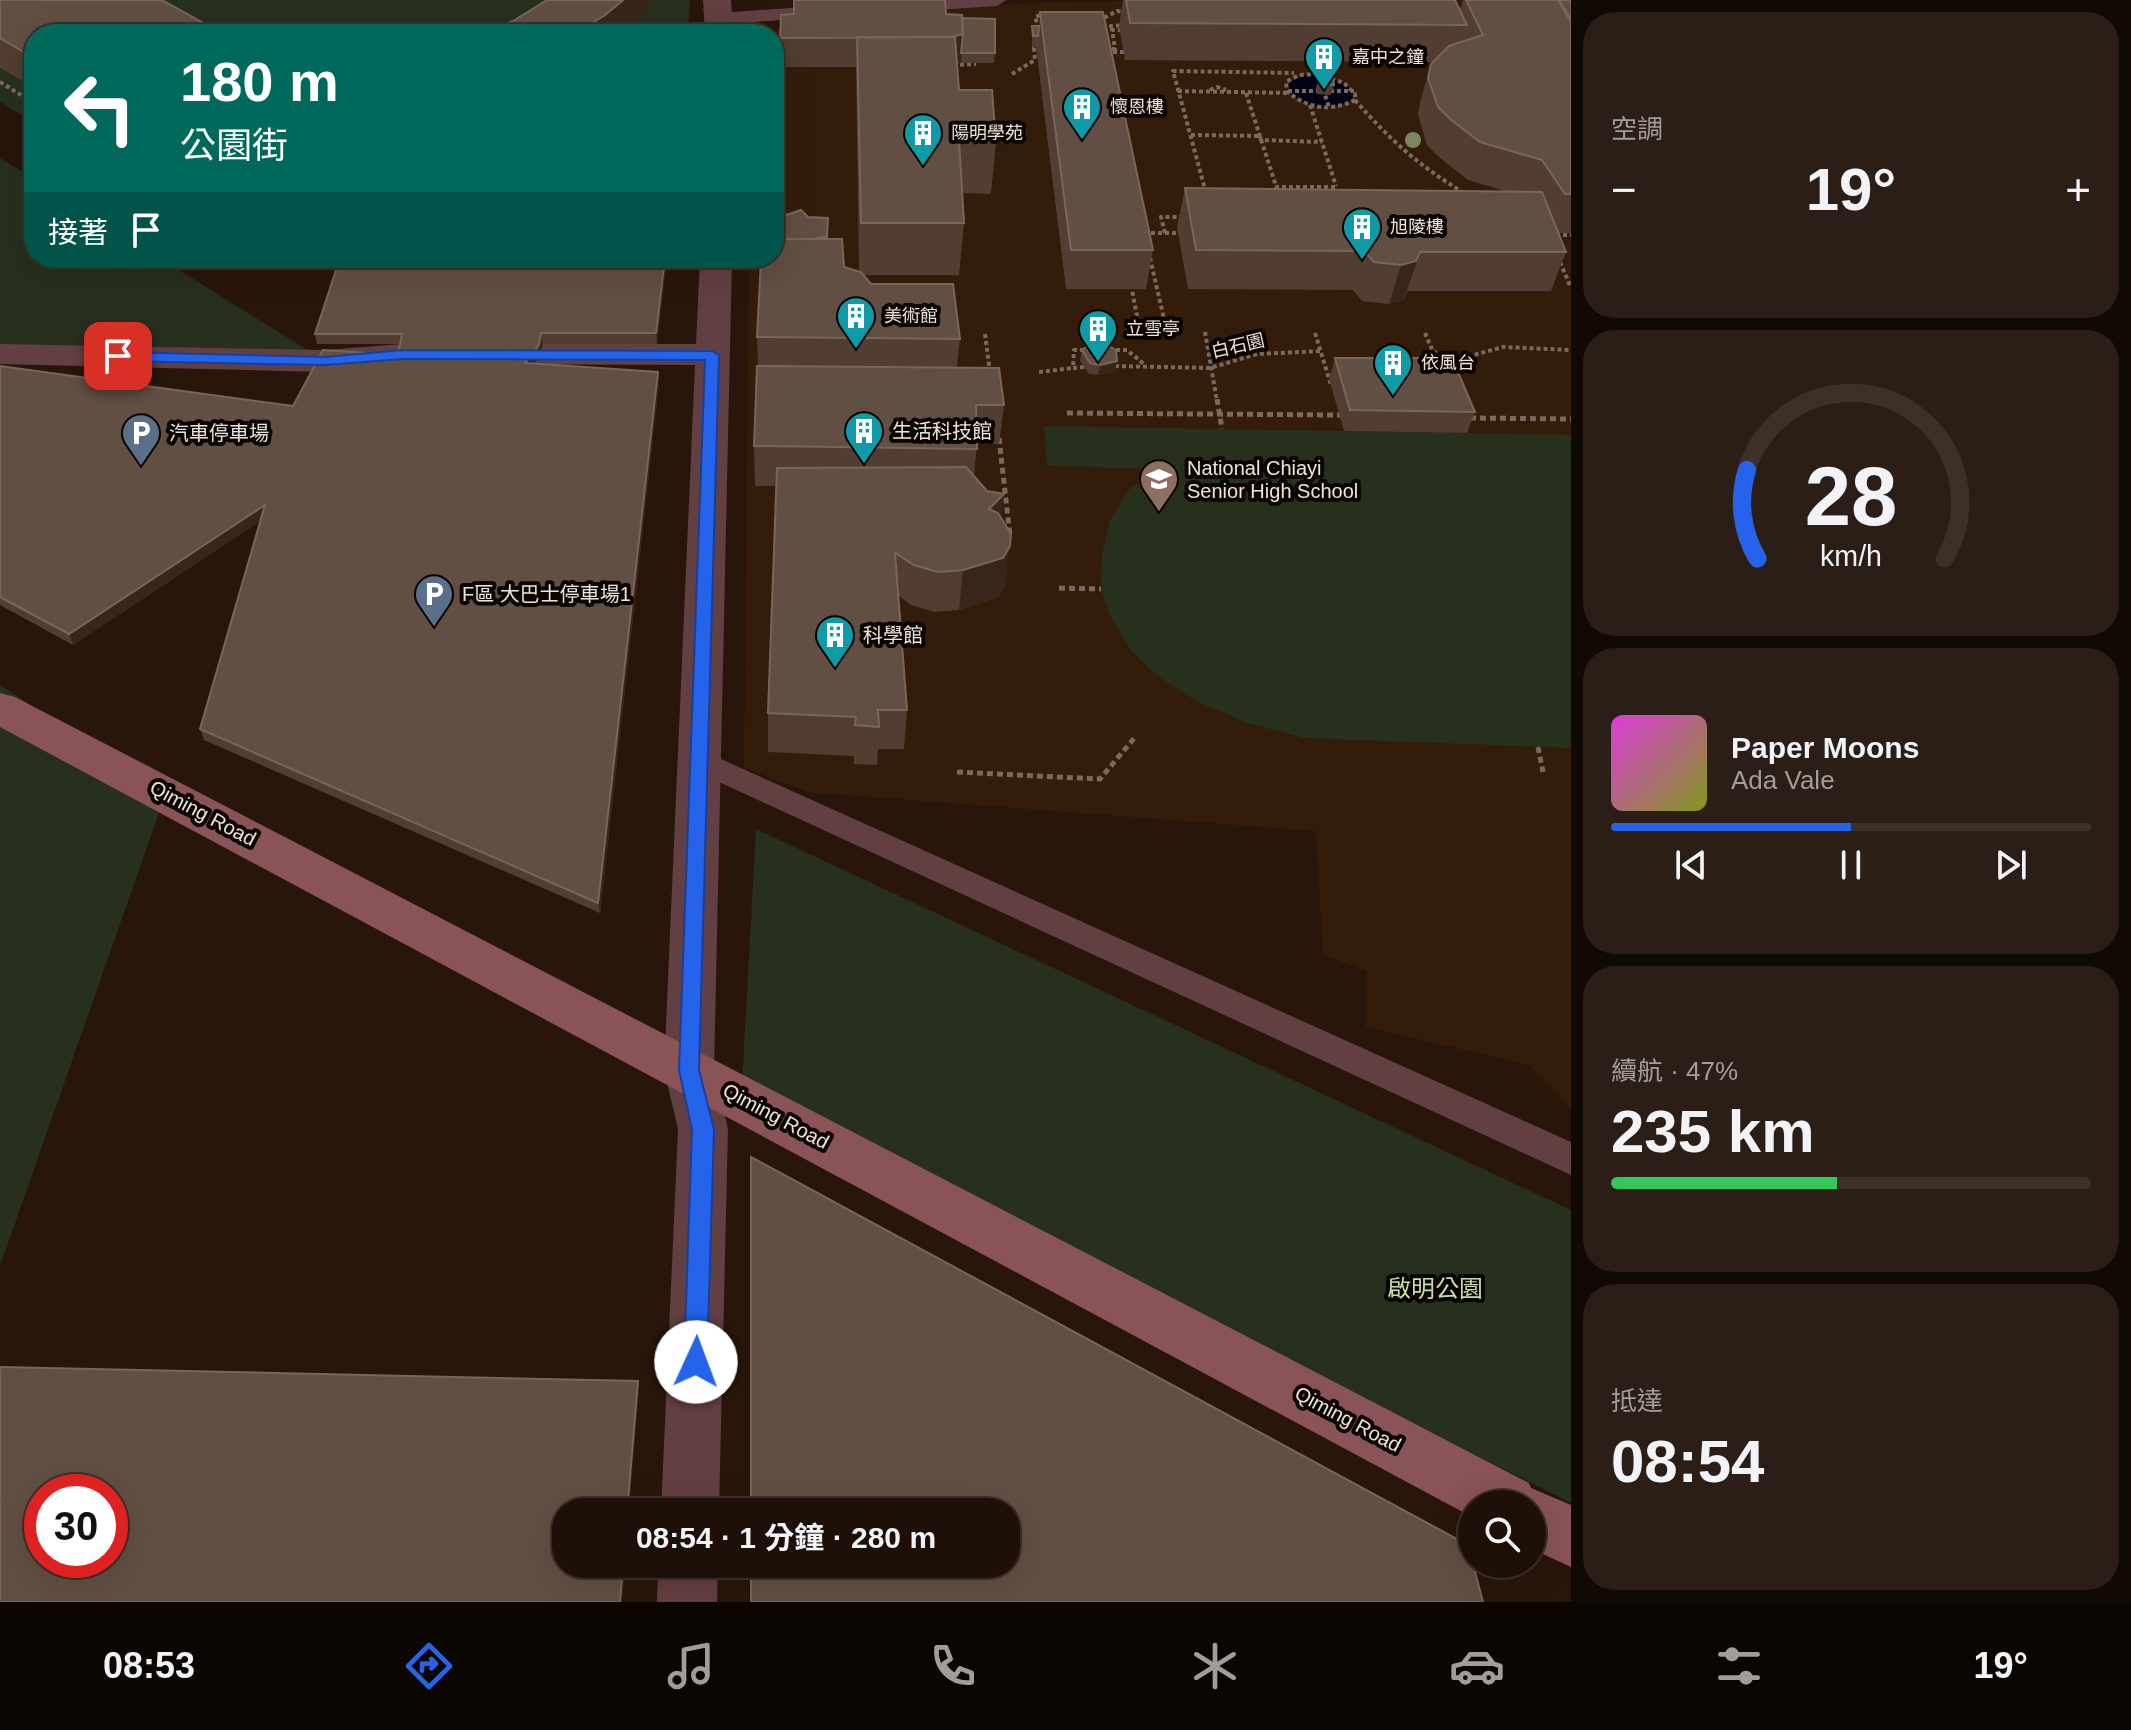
<!DOCTYPE html>
<html lang="zh-TW">
<head>
<meta charset="utf-8">
<style>
	body { margin:0; font-family:Arial,"Noto Sans TC",sans-serif; background:#2b1e16; color:#f1f3f6; height:100vh; display:flex; flex-direction:column; font-size:30px; white-space:nowrap }
	* { box-sizing:border-box; margin:0 }
	p { font-size:26px; color:#a19d9c }
	.icon { flex:none; width:44px; height:44px; fill:none; stroke:currentColor; stroke-width:2; stroke-linecap:round; stroke-linejoin:round }
	.map { position:relative; flex:1; overflow:hidden }
	.sheet { display:flex; flex-direction:column; gap:12px; padding:12px; background:#100904; width:560px }
	.sheet>* { flex:none }
	.hud { position:absolute; left:24px; top:24px; width:760px; height:244px; border-radius:32px; box-shadow:0 8px 32px #0002,0 0 0 2px #3c3029; background:#00695c; color:#fff; overflow:hidden }
	.tools { position:absolute; left:1458px; top:1490px; display:grid; gap:16px }
	.tools a { display:grid; place-items:center; width:88px; height:88px; border-radius:50%; background:#1e1008; box-shadow:0 8px 32px #0002,0 0 0 2px #3c3029; font-size:40px }
	.speed { position:absolute; left:24px; top:1474px; display:flex; gap:16px; font-size:40px; font-weight:700; text-align:center }
	.speed>* { display:grid; place-content:center; width:104px; height:104px; border-radius:50%; background:#1e1008; box-shadow:0 8px 32px #0002,0 0 0 2px #3c3029; line-height:1 }
	.speed .limit { border:12px solid #d22; background:#fff; color:#111 }
	.pin { position:absolute; display:grid; place-items:center; width:68px; height:68px; color:#fff; margin:-34px; border-radius:16px; box-shadow:0 4px 12px #0006 }
	.me { position:absolute; width:88px; margin:-44px; rotate:2deg; stroke-linejoin:round; filter:drop-shadow(0 0 6px #0008) }
	.turn { display:flex; align-items:center; gap:28px; height:168px; padding:0 24px; font-size:36px }
	.turn .icon { width:104px; height:104px; stroke-width:2.5 }
	.turn b { display:block; font-size:56px; line-height:68px }
	.then { display:flex; align-items:center; height:76px; padding:0 24px; background:#0003; gap:16px; font-size:30px }
	.big { font-size:60px; font-weight:700; line-height:1.1 }
	.sheet .widget { flex:1; display:flex; flex-direction:column; justify-content:center; gap:12px; min-width:0; padding:0 28px; border-radius:32px; background:#2b1e16 }
	.sheet .dial { align-items:center; gap:0 }
	.dial svg { height:208px; overflow:visible; fill:none; stroke:#3c3029; stroke-width:7; stroke-linecap:round; text-anchor:middle }
	.dial text { fill:#f1f3f6; stroke:none }
	.song { display:flex; align-items:center; gap:24px }
	.cover { width:96px; height:96px; border-radius:12px; background:linear-gradient(135deg,hsl(300 70% 55%),hsl(70 70% 35%)) }
	.played { height:8px; border-radius:4px; background:linear-gradient(90deg,#2563eb 50%,#3c3029 50%) }
	.keys { display:flex; justify-content:space-around; direction:ltr }
	.heat { display:flex; justify-content:space-between; align-items:center; font-size:44px; direction:ltr }
	.charge { height:12px; border-radius:6px; background:linear-gradient(90deg,#34c759 47%,#3c3029 0) }
	.trip { position:absolute; left:552px; top:1498px; width:468px; height:80px; border-radius:32px; background:#1e1008; box-shadow:0 8px 32px #0002,0 0 0 2px #3c3029; font-weight:700; line-height:80px; text-align:center }
	.tabs { display:flex; height:128px; justify-content:space-around; align-items:center; background:#0c0603; color:#a19d9c }
	.tabs .icon { width:56px; height:56px }
	.tabs .current { color:#2563eb }
	.tabs b { font-size:36px; color:#f1f3f6 }
	main { display:flex; flex:1; min-height:0 }
	.map>svg:first-child { display:block }
</style>
</head>
<body>
<main>
<div class="map">
<svg width="1571" height="1602" viewBox="0 0 1571 1602">
	<rect width="100%" height="100%" fill="#28160a"/>
	<path fill="#341c0b" d="M1151,0H1571V1109L1529,1065L1366,1027L1367,971L1323,955L1316,831L807,792L744,768L749,258H774V34L752,33H773L798,18L1037,3Z"/>
	<path fill="#272f1d" d="M0,0H690L688,34H34V123L0,102Z
		M0,158L34,179V258H160L325,361L0,351Z
		M1044,426L1571,435V748L1304,738L1247,723L1196,701L1155,674L1129,648L1110,616L1101,589L1102,554L1110,520L1130,488L1165,469L1047,466Z
		M0,685L166,793L0,1266Z
		M756,829L1571,1210V1503L742,1083Z"/>
	<path fill="#000415" d="M1306,75C1323,76 1343,78 1353,93L1352,100C1335,111 1296,109 1288,86L1290,81Z"/>
	<g fill="none" stroke-linecap="round" stroke-linejoin="round">
		<path stroke="#79695f" stroke-width="4" stroke-dasharray="4 3" stroke-linecap="butt" d="M1098,21L1117,11L1126,12
			M1102,27L1124,25
			M1039,29L1035,17L1046,13
			M1112,49H1115L1112,30H1125
			M1106,52H1128
			M953,65L976,64
			M1012,74L1035,60L1034,48H1042
			M1318,74L1344,83L1355,94V100C1331,112 1307,109 1287,91L1286,82L1299,75Z
			M0,82L34,103
			M1323,89L1329,107
			M1210,90L1217,87L1226,90
			M1178,91L1288,93
			M1288,91H1354
			M1246,93L1277,189
			M1355,100C1390,140 1418,165 1464,193
			M1310,105L1336,186
			M1191,135L1260,136L1261,140L1322,142
			M1271,190H1277V187H1336
			M1206,193L1173,71L1294,73
			M1144,233H1182
			M1165,233L1161,217H1183
			M1556,235H1571
			M1150,258L1167,332
			M1560,262L1571,288
			M1131,285L1140,332
			M1205,332L1217,401
			M1315,333L1331,385
			M1425,333L1434,354
			M985,334L990,373
			M1109,350H1127L1145,365
			M1433,352L1470,356L1503,347L1571,350
			M1115,366L1210,368L1257,354L1321,351
			M1084,367L1073,368L1074,350H1087
			M1039,372L1073,368"/>
		<path stroke="#79695f" stroke-width="5" stroke-dasharray="6 4" stroke-linecap="butt" d="M1217,399L1222,429
			M1067,413L1340,415
			M1470,418L1571,419
			M999,438L1010,536
			M1059,588L1101,589
			M1538,747L1543,772
			M957,772L1100,779L1136,736"/>
		<path fill="#623f42" fill-rule="evenodd" d="M913,0H1006L997,6L907,12L898,6L900,2Z
			M835,5L842,7L844,11L842,15L718,25L709,19L718,13Z
			M701,750L1571,1142V1175L691,769L686,761L691,753Z"/>
		<path fill="#623f42" fill-rule="evenodd" d="M703,0H731L733,34H705Z
			M700,258H732L714,1070L728,1129L719,1512H661L678,1129L664,1070L695,365L402,364L325,372L0,364V344L325,350L402,344H696Z
			M658,1564H718L717,1602H657Z"/>
		<path fill="#895357" fill-rule="evenodd" d="M0,693L15,697L1529,1483L1531,1488L1571,1505V1567L1532,1549V1504H1472V1517L0,727Z"/>
	</g>
	<circle fill="#7e8561" cx="1413" cy="140" r="8"/>
	<path fill="#513d31" d="M0,0L34,34V88L0,68Z
		M1123,0H1455L1460,10L1463,0H1571V233H1558L1566,252L1551,291H1408L1404,300L1389,304L1362,301L1353,290L1188,289L1177,227L1185,188L1505,191L1468,180L1439,157L1427,145L1418,115L1420,102L1431,64L1433,62L1125,60L1119,26Z
		M1040,12L1153,250L1146,289H1066L1036,47H1032V26H1039Z
		M946,14L962,18L995,53L994,63H961L957,64L959,90L996,142L991,194L962,193L964,223L959,275H863L871,284L960,339L957,367L1004,405L999,444H977L974,476L1001,517L1005,586L998,597L959,610L934,612L911,605L899,596L907,710L904,749H878L877,765L854,764V756L768,752V713L776,486H755L754,446L758,366L757,337L782,239L808,217L828,218V239L844,267L859,271L856,67H780V38Z
		M1319,78L1334,85L1331,95L1317,94L1316,88Z
		M340,258H667L657,344H543L540,356L534,364L658,372L659,383L600,913L204,740L200,729L260,521L73,645L0,605V366L293,406L398,355L400,344H317L315,334Z
		M1082,350L1117,361L1115,371L1098,375L1089,374L1080,361Z
		M1335,358L1475,412L1467,433L1344,431L1329,379Z"/>
	<path fill="#39261a" d="M623,0H655L647,10L619,34H573Z
		M963,34L961,63L948,67L950,38Z
		M1420,252L1404,300L1389,304L1401,265Z
		M665,258H667L657,344L656,333Z
		M541,333L543,344L540,356L526,374L525,363Z
		M1117,361L1115,371L1098,375L1100,365Z
		M658,372L659,383L600,913L598,903Z
		M1004,494L999,534L989,509Z
		M265,505L268,516L73,645L69,634Z
		M1011,534L1005,586L998,597L959,610L963,570Z
		M638,1381L639,1390L629,1512H627Z
		M623,1564H625L622,1602H620Z"/>
	<path fill="#624f43" stroke="#78665b" stroke-width="2" fill-rule="evenodd" d="M0,0H162L223,34H34V58L0,38Z
		M547,0H623L604,16L573,34H480L513,21Z
		M794,0H945L946,14L962,15L963,34L952,37L780,38L781,15L794,14Z
		M1126,0H1455L1467,25L1130,23Z
		M1466,0H1558L1571,22V194H1565L1542,160L1480,142L1450,119L1438,107L1428,78L1431,64L1449,46L1483,35Z
		M1559,0H1571V20Z
		M1040,12H1103L1153,250H1071Z
		M962,18L995,19V53H961L963,34Z
		M1032,26H1039L1038,36H1033Z
		M857,37H955L959,90H992L996,142L959,141L964,223H861Z
		M1319,78H1333L1334,85L1319,84Z
		M1185,188L1542,192L1566,252H1420L1416,261L1401,265L1374,262L1364,251L1196,250Z
		M801,210L808,217L828,218L827,237L818,238V239H782L783,216Z
		M774,239H842L844,267L861,272L871,284H953L960,339L757,337L761,258H774Z
		M340,258H665L656,333H541L539,345L525,363L658,372L598,903L200,729L265,505L69,634L0,597V366L293,406L323,350L398,355L402,334H315Z
		M1102,342L1116,350L1117,361L1100,365L1090,363L1082,350L1091,343Z
		M1335,358H1452L1475,412L1350,410Z
		M757,366L999,368L1004,405H976L977,449L754,446Z
		M966,467L987,491L1004,494L989,509L998,513L1011,534L1010,546L1003,558L963,570L938,572L914,565L895,553L907,710H878L879,727L855,725L856,717L768,713L777,468Z
		M751,1157L1468,1545L1472,1564H1473L1483,1602H751V1564H1006V1512H751Z
		M0,1367L638,1381L627,1512H566V1564H623L620,1602H0ZM42,1492H110V1560H42Z"/>
	<path fill="#2563eb" stroke="#184099" stroke-width="2" d="M402,350L712,351L719,355L699,1070L714,1129L707,1362L704,1369L696,1373L687,1369L684,1362L692,1129L679,1070L705,360L402,359L325,365L118,361L111,356L118,352L325,357Z"/>
	<defs>
		<g id="building-pin" transform="scale(2)"><path d="M0 17L-7.5 6A9.5 9.5 0 1 1 7.5 6Z" fill="#0f9aa8" stroke="#0b0502"/><path d="M-4-6H4V6H1V3H-1V6H-4ZM-2.5-4.3h1.7v1.8h-1.7ZM.8-4.3h1.7v1.8H.8ZM-2.5-1h1.7V.8h-1.7ZM.8-1h1.7V.8H.8Z" fill="#fff"/></g>
		<g id="parking-pin" transform="scale(2)"><path d="M0 17L-7.5 6A9.5 9.5 0 1 1 7.5 6Z" fill="#5c6f8a" stroke="#0b0502"/><path d="M-3.5-5.5H1a3.5 3.5 0 0 1 0 7H-1V5.5H-3.5ZM-1-3.4V-.6H.8a1.4 1.4 0 0 0 0-2.8Z" fill="#fff"/></g>
		<g id="school-pin" transform="scale(2)"><path d="M0 17L-7.5 6A9.5 9.5 0 1 1 7.5 6Z" fill="#8d6e63" stroke="#0b0502"/><path d="M0-5L7-2L0 1L-7-2ZM-4 1L0 2.5L4 1V4Q0 6-4 4Z" fill="#fff"/></g>
	</defs>
	<g fill-rule="evenodd">
		<use href="#building-pin" x="1324" y="57"/>
		<use href="#building-pin" x="1082" y="107"/>
		<use href="#building-pin" x="923" y="133"/>
		<use href="#building-pin" x="1362" y="227"/>
		<use href="#building-pin" x="856" y="316"/>
		<use href="#building-pin" x="1098" y="329"/>
		<use href="#building-pin" x="1393" y="363"/>
		<use href="#building-pin" x="864" y="431"/>
		<use href="#parking-pin" x="141" y="433"/>
		<use href="#school-pin" x="1159" y="479"/>
		<use href="#parking-pin" x="434" y="594"/>
		<use href="#building-pin" x="835" y="635"/>
	</g>
	<g text-anchor="middle" stroke-width="8" stroke-linejoin="round" paint-order="stroke">
		<g font-size="18" fill="#efe2da" stroke="#0b0502" text-anchor="start">
			<text x="1352" y="63">嘉中之鐘</text>
			<text x="1110" y="113">懷恩樓</text>
			<text x="951" y="139">陽明學苑</text>
			<text x="1390" y="233">旭陵樓</text>
			<text x="884" y="322">美術館</text>
			<text x="1126" y="335">立雪亭</text>
			<text x="1421" y="369">依風台</text>
		</g>
		<g font-size="18" fill="#efe2da" stroke="#0b0502">
			<text transform="translate(1238 346) rotate(-13)" y="6">白石園</text>
		</g>
		<g font-size="20" fill="#efe2da" stroke="#0b0502" text-anchor="start">
			<text x="892" y="438">生活科技館</text>
			<text x="169" y="440">汽車停車場</text>
			<text x="1187" y="475">National Chiayi<tspan x="1187" dy="23">Senior High School</tspan></text>
			<text x="462" y="601">F區 大巴士停車場1</text>
			<text x="863" y="642">科學館</text>
		</g>
		<g font-size="20" fill="#efe2da" stroke="#0b0502">
			<text transform="translate(203 813) rotate(28)" y="7">Qiming Road</text>
			<text transform="translate(776 1116) rotate(28)" y="7">Qiming Road</text>
			<text transform="translate(1348 1419) rotate(28)" y="7">Qiming Road</text>
		</g>
		<g font-size="24" fill="#c5dfa9" stroke="#0b0502">
			<text x="1435" y="1297">啟明公園</text>
		</g>
	</g>
</svg>
<div class="tools">
<a><svg class="icon" aria-label="search" viewBox="0 0 24 24"><circle cx="10" cy="10" r="6"/><path d="M15 15l6 6"/></svg></a>
</div>
<div class="speed"><div class="limit">30</div></div>
<div class="pin" style="left:118px;top:356px;background:#d93025"><svg class="icon" aria-label="arrive" viewBox="0 0 24 24"><path d="M6 21V4h12l-3 4 3 4H6"/></svg></div>
<svg class="me" style="left:696px;top:1362px" viewBox="-20 -20 40 40"><circle r="19" fill="#fff"/><path d="M0-13L10 11 0 6-10 11z" fill="#2563eb"/></svg>
<div class="trip">08:54 · 1 分鐘 · 280 m</div>
<div class="hud">
<div class="turn"><svg class="icon" aria-label="left" viewBox="0 0 24 24"><path d="M17 20v-9H6M10 6l-5 5 5 5"/></svg><div><b>180 m</b>公園街</div></div>
<div class="then">接著<svg class="icon" aria-label="arrive" viewBox="0 0 24 24"><path d="M6 21V4h12l-3 4 3 4H6"/></svg></div>
</div>
</div>
<section class="sheet">
<div class="widget"><p>空調</p>
<div class="heat"><a>−</a><b class="big">19°</b><a>+</a></div>
</div>
<div class="widget dial"><svg viewBox="0 0 100 80">
<path d="M14 69A42 42 0 1 1 86 69"/>
<path d="M14 69A42 42 0 0 1 10 35" stroke="#2563eb"/>
<text x="50" y="56" font-size="32" font-weight="700">28</text>
<text x="50" y="72" font-size="11">km/h</text>
</svg></div>
<div class="widget">
<div class="song"><i class="cover"></i><div><b>Paper Moons</b><p>Ada Vale</p></div></div>
<div class="played"></div>
<div class="keys"><svg class="icon" aria-label="previous" viewBox="0 0 24 24"><path d="M18 5L8 12l10 7zM5 5v14"/></svg><svg class="icon" aria-label="pause" viewBox="0 0 24 24"><path d="M8 5v14M16 5v14"/></svg><svg class="icon" aria-label="next" viewBox="0 0 24 24"><path d="M6 5l10 7-10 7zM19 5v14"/></svg></div>
</div>
<div class="widget"><p>續航 · 47%</p><b class="big">235 km</b><div class="charge"></div></div>
<div class="widget"><p>抵達</p><b class="big">08:54</b></div>
</section>
</main>
<nav class="tabs">
<b>08:53</b>
<svg class="icon current" aria-label="directions" viewBox="0 0 24 24"><path d="M12 3l9 9-9 9-9-9zM9 14v-3h6M13 9l2 2-2 2"/></svg>
<svg class="icon" aria-label="music" viewBox="0 0 24 24"><path d="M9 18V5l10-2v13"/><circle cx="6" cy="18" r="3"/><circle cx="16" cy="16" r="3"/></svg>
<svg class="icon" aria-label="phone" viewBox="0 0 24 24"><path d="M5 4h4l2 5-3 2q2 4 5 5l2-3 5 2v4C11 20 4 13 5 4z"/></svg>
<svg class="icon" aria-label="climate" viewBox="0 0 24 24"><path d="M12 3v18M4 7l16 10M4 17L20 7"/></svg>
<svg class="icon" aria-label="car" viewBox="0 0 24 24"><path d="M5 17H2v-5l4-1 3-4h7l3 4 3 1v5h-3M9 17h6M6 11h13"/><circle cx="7" cy="17" r="2"/><circle cx="17" cy="17" r="2"/></svg>
<svg class="icon" aria-label="filters" viewBox="0 0 24 24"><path d="M4 7h16M4 17h16"/><circle cx="9" cy="7" r="2"/><circle cx="15" cy="17" r="2"/></svg>
<b>19°</b>
</nav>
</body>
</html>
